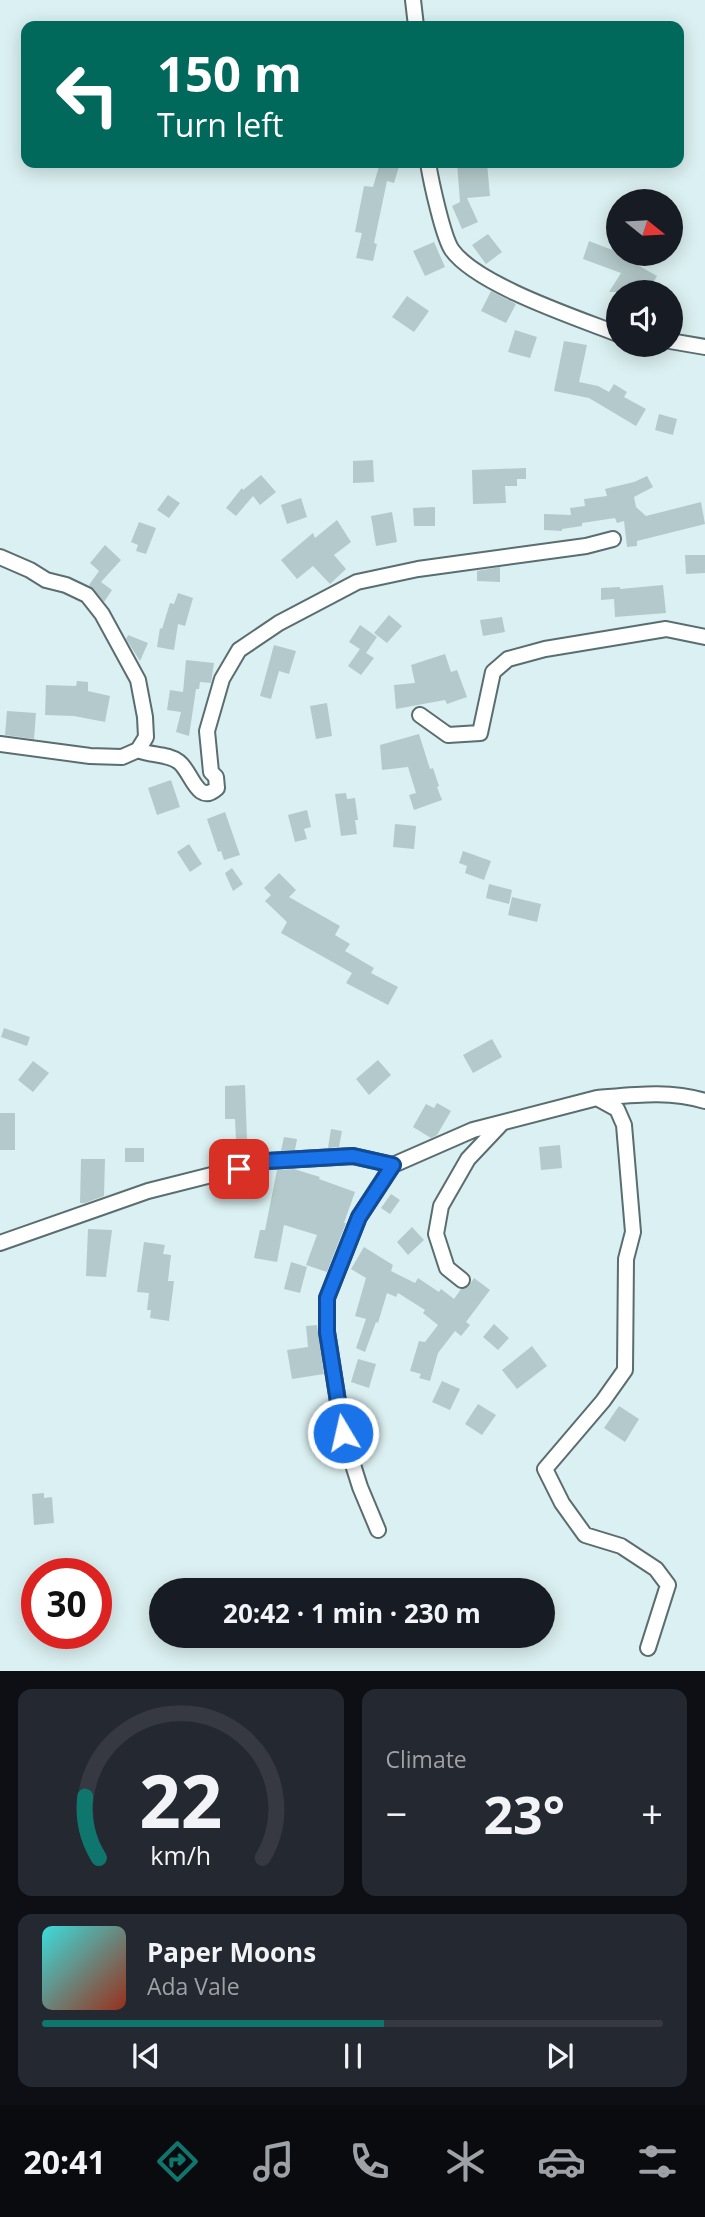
<!DOCTYPE html>
<html lang="en">
<head>
<meta charset="utf-8">
<style>
	body { margin:0; font-family:"Open Sans",sans-serif; background:#242831; color:#f1f3f6; height:100vh; display:flex; flex-direction:column; font-size:26px; white-space:nowrap }
	* { box-sizing:border-box; margin:0 }
	p { font-size:23px; color:#9ea1a6 }
	.icon { flex:none; width:38px; height:38px; fill:none; stroke:currentColor; stroke-width:2; stroke-linecap:round; stroke-linejoin:round }
	.map { position:relative; height:1671px; overflow:hidden }
	.sheet { display:flex; flex-direction:column; gap:18px; padding:18px; background:#0d0f14; flex:1 }
	.sheet>* { flex:none }
	.banner { position:absolute; left:21px; top:21px; width:663px; height:147px; border-radius:14px; box-shadow:0 4px 18px #0003; background:#00695c; color:#fff; overflow:hidden }
	.needle { width:46px; rotate:108deg }
	.controls { position:absolute; left:606px; top:189px; display:grid; gap:14px }
	.controls a { display:grid; place-items:center; width:77px; height:77px; border-radius:50%; background:#171b24; box-shadow:0 4px 18px #0003; font-size:35px }
	.speed { position:absolute; left:21px; top:1558px; display:flex; gap:14px; font-size:35px; font-weight:700; text-align:center }
	.speed>* { display:grid; place-content:center; width:91px; height:91px; border-radius:50%; background:#171b24; box-shadow:0 4px 18px #0003; line-height:1 }
	.speed .limit { border:10px solid #d22; background:#fff; color:#111 }
	.pin { position:absolute; display:grid; place-items:center; width:60px; height:60px; color:#fff; margin:-30px; border-radius:14px; box-shadow:0 4px 10px #0006 }
	.me { position:absolute; width:77px; margin:-38px; rotate:351deg; stroke-linejoin:round; filter:drop-shadow(0 0 5px #0008) }
	.turn { display:flex; align-items:center; gap:24px; height:147px; padding:0 21px; font-size:32px }
	.turn .icon { width:91px; height:91px; stroke-width:2.5 }
	.turn b { display:block; font-size:49px; line-height:60px }
	.big { font-size:52px; font-weight:700; line-height:1.1 }
	.sheet .card { flex:1; display:flex; flex-direction:column; justify-content:center; gap:10px; min-width:0; padding:0 24px; border-radius:14px; background:#242831 }
	.sheet .dial { align-items:center; gap:0 }
	.dial svg { height:182px; overflow:visible; fill:none; stroke:#363941; stroke-width:7; stroke-linecap:round; text-anchor:middle }
	.dial text { fill:#f1f3f6; stroke:none }
	.song { display:flex; align-items:center; gap:21px }
	.cover { width:84px; height:84px; border-radius:10px; background:linear-gradient(135deg,hsl(180 70% 55%),hsl(10 70% 35%)) }
	.played { height:7px; border-radius:4px; background:linear-gradient(90deg,#0f766e 55%,#363941 55%) }
	.keys { display:flex; justify-content:space-around; direction:ltr }
	.heat { display:flex; justify-content:space-between; align-items:center; font-size:38px; direction:ltr }
	.sheet .tiles { flex:1; display:grid; gap:18px; grid-template-columns:1fr 1fr }
	.card:last-child { grid-column:span 2 }
	.trip { position:absolute; left:149px; top:1578px; width:406px; height:70px; border-radius:35px; background:#171b24; box-shadow:0 4px 18px #0003; font-weight:700; line-height:70px; text-align:center }
	.tabs { display:flex; height:112px; justify-content:space-around; align-items:center; background:#090b0e; color:#9ea1a6 }
	.tabs .icon { width:49px; height:49px }
	.tabs .selected { color:#0f766e }
	.tabs b { font-size:32px; color:#f1f3f6 }
	.map>svg:first-child { display:block }
</style>
</head>
<body>
<div class="map">
<svg width="705" height="1671" viewBox="0 0 705 1671">
	<rect width="100%" height="100%" fill="#dbf0f2"/>
	<path fill="#b4c9cb" d="M380,163H400L394,183L387,181L374,243L377,244L373,261L356,258L362,233L355,232L364,186L373,187Z
		M457,163H487L490,196L467,198L478,222L462,229L452,206L460,202Z
		M488,234L502,252L486,264L472,245Z
		M589,241L628,256L627,259L657,276L648,292H609L621,273L583,259Z
		M434,242L445,267L425,276L413,251Z
		M491,291L516,304L506,323L481,311Z
		M407,296L429,311L414,332L392,317Z
		M515,330L537,337L530,358L508,352Z
		M564,341L587,345L579,382L598,386L609,392L614,384L627,392L624,397L646,409L636,426L589,398L554,391Z
		M659,414L677,419L673,435L655,430Z
		M373,460L374,482L353,483V461Z
		M526,468V479H517V486H505L506,503L473,504L472,470Z
		M261,475L276,492L260,505L253,496L236,516L226,508L242,488L243,490Z
		M647,476L653,487L634,497L636,507L646,516L701,502L705,524L637,541V546L627,547L624,521L617,523L615,518L582,523V526L562,529V531L544,530V514L571,515L570,508L585,506L584,499L607,496L605,489L634,482Z
		M168,495L180,503L169,518L157,510Z
		M301,498L307,517L287,524L281,505Z
		M435,507V526H414L413,508Z
		M392,512L397,542L376,546L371,516Z
		M337,520L351,542L334,555L346,569L330,584L313,566L297,579L281,560L313,533L315,538Z
		M139,522L156,528L146,554L136,551L138,545L131,542Z
		M105,545L121,560L101,582L112,590L104,602L89,585L99,571L90,563Z
		M685,555H705V573L686,574Z
		M500,567V582L477,581V571Z
		M663,585L666,613L615,617L614,599L601,600V588L620,587V589Z
		M178,593L193,598L185,626L178,624L174,650L157,647L160,628L162,629L170,603L174,604Z
		M389,615L402,626L387,643L374,633Z
		M502,617L505,632L483,636L480,620Z
		M360,625L377,637L366,653L374,658L361,675L348,666L360,649L349,642Z
		M128,635L148,643L140,661L126,639Z
		M274,645L296,651L289,674L279,671L271,699L260,696Z
		M445,654L451,672L457,670L467,697L447,704L445,700L396,709L394,685L415,683L411,665Z
		M186,660L214,663L211,683L200,682L199,689H196L189,736L176,732L181,712L167,710L170,690L183,692Z
		M77,681L88,682V691L110,696L105,722L74,716L45,715L46,685L76,686Z
		M327,703L332,736L316,739L310,706Z
		M7,711L36,713L34,739L5,735Z
		M419,734L430,769L433,768L439,786L437,787L442,800L414,810L409,795L416,793L408,767L382,770L380,745Z
		M171,780L180,807L157,815L148,788Z
		M346,793L347,799L355,798L358,820H355L357,834L341,836L335,794Z
		M307,810L311,827L304,829L307,839L295,842L288,815Z
		M225,812L240,855L224,860L221,851L218,852L207,819Z
		M395,824L416,826L414,849L393,847Z
		M189,844L202,864L190,872L177,852Z
		M463,851L491,861L484,880L465,873L467,866L459,863Z
		M232,868L243,884L233,891L225,873Z
		M279,873L296,890L289,897L340,926L335,935L350,944L345,951L374,968L371,973L398,987L388,1005L346,983L352,973L281,933L287,922L265,901L271,895L264,888Z
		M489,884L512,890L509,904L486,898Z
		M512,897L541,904L537,922L508,915Z
		M4,1028L30,1037L27,1046L1,1037Z
		M492,1039L502,1057L473,1073L463,1055Z
		M378,1060L391,1075L369,1095L356,1079Z
		M33,1061L49,1073L33,1092L18,1080Z
		M245,1085L247,1140L258,1139L259,1153L229,1161L228,1141L236,1140L235,1119H225V1086Z
		M437,1103L451,1111L437,1135L431,1138L413,1127L426,1104L434,1108Z
		M0,1113H15V1150H0Z
		M331,1129L342,1131L339,1147L328,1148Z
		M284,1137L297,1139L295,1150L281,1151Z
		M560,1145L562,1168L541,1170L539,1147Z
		M125,1148H144V1162H125Z
		M81,1159H105L104,1196L85,1203H80Z
		M294,1169L320,1177L319,1179L355,1192L344,1223H346L327,1272L306,1265L317,1235L284,1225L277,1262L254,1258L260,1230H265L277,1170Z
		M391,1194L400,1200L390,1214L381,1208Z
		M412,1227L424,1240L408,1255L397,1242Z
		M88,1229L112,1230L106,1277L86,1276Z
		M144,1242L165,1245L163,1254L171,1255L168,1281H174L169,1321L150,1318L151,1310H147L149,1293L137,1292Z
		M364,1247L393,1265L391,1271L415,1283L418,1278L439,1292L441,1289L454,1299L461,1289L469,1286L474,1278L490,1290L466,1322L470,1325L461,1336L455,1331L438,1353L430,1381L419,1378L421,1374L410,1371L419,1341L425,1342L438,1325L423,1313L425,1310L398,1293L396,1297L387,1293L378,1323L376,1322L365,1352L356,1348L366,1319L355,1316L366,1278L351,1269Z
		M291,1262L307,1267L300,1293L284,1289Z
		M494,1324L509,1338L498,1350L483,1337Z
		M317,1325L324,1374L292,1379L287,1350L308,1347L306,1326Z
		M532,1346L547,1366L517,1389L502,1370Z
		M358,1359L376,1364L369,1388L351,1382Z
		M442,1381L460,1389L450,1410L432,1402Z
		M478,1404L496,1415L482,1435L465,1424Z
		M619,1406L639,1419L625,1442L604,1428Z
		M44,1493V1498L52,1497L54,1523L34,1525L32,1494Z"/>
	<g fill="none" stroke-linecap="round" stroke-linejoin="round">
		<g stroke="#5a6d6f" stroke-width="18">
			<path id="minor" d="M413,0L416,26
				M428,163C431,181 443,237 452,250C477,285 577,318 618,334
				M670,341L705,347
				M0,557L30,570L46,580L66,585L87,595L102,614L138,680L145,717L146,737L138,750L122,757L90,756L0,744
				M420,715L448,735L480,733L493,672L508,659L545,649L666,629L705,637
				M138,750C151,756 167,753 179,762C192,772 197,806 217,788L216,777L211,772L207,731L222,679L239,650L279,623L357,582L418,569L586,546L613,539
				M597,1098C633,1095 670,1090 705,1101
				M0,1243L148,1191L267,1161L353,1156L393,1165L473,1130L597,1098L617,1109L624,1125L633,1232L626,1259L625,1370L603,1401L545,1469L562,1503L585,1535L621,1546L656,1569L668,1585L648,1648
				M462,1280L447,1268L436,1234L441,1206L468,1159L502,1123
				M378,1530L360,1487L343,1433L327,1332V1298L359,1217L393,1165"/>
		</g>
		<use href="#minor" stroke="#fff" stroke-width="14"/>
	</g>
	<g fill="none" stroke-linecap="round" stroke-linejoin="round">
		<g stroke="#114b97" stroke-width="18">
			<path id="route" d="M239,1169L267,1161L353,1156L393,1165L359,1217L327,1298V1332L343,1433"/>
		</g>
		<use href="#route" stroke="#1a73e8" stroke-width="12"/>
	</g>
</svg>
<div class="controls">
<a><svg class="needle" viewBox="-14 -14 28 28"><path d="M0-13l5 13h-10z" fill="#e53935"/><path d="M0 13l5-13h-10z" fill="#9ea1a6"/></svg></a>
<a><svg class="icon" aria-label="sound" viewBox="0 0 24 24"><path d="M4 9h4l5-4v14l-5-4H4zM17 9q2 3 0 6"/></svg></a>
</div>
<div class="speed"><div class="limit">30</div></div>
<div class="pin" style="left:239px;top:1169px;background:#d93025"><svg class="icon" aria-label="arrive" viewBox="0 0 24 24"><path d="M6 21V4h12l-3 4 3 4H6"/></svg></div>
<svg class="me" style="left:343px;top:1433px" viewBox="-20 -20 40 40"><circle r="17" fill="#1a73e8" stroke="#fff" stroke-width="3"/><path d="M0-11L8 9 0 5-8 9z" fill="#fff"/></svg>
<div class="trip">20:42 · 1 min · 230 m</div>
<div class="banner">
<div class="turn"><svg class="icon" aria-label="left" viewBox="0 0 24 24"><path d="M17 20v-9H6M10 6l-5 5 5 5"/></svg><div><b>150 m</b>Turn left</div></div>
</div>
</div>
<section class="sheet">
<div class="tiles">
<div class="card dial"><svg viewBox="0 0 100 80">
<path d="M14 69A42 42 0 1 1 86 69"/>
<path d="M14 69A42 42 0 0 1 8 42" stroke="#0f766e"/>
<text x="50" y="56" font-size="32" font-weight="700">22</text>
<text x="50" y="72" font-size="11">km/h</text>
</svg></div>
<div class="card"><p>Climate</p>
<div class="heat"><a>−</a><b class="big">23°</b><a>+</a></div>
</div>
<div class="card">
<div class="song"><i class="cover"></i><div><b>Paper Moons</b><p>Ada Vale</p></div></div>
<div class="played"></div>
<div class="keys"><svg class="icon" aria-label="previous" viewBox="0 0 24 24"><path d="M18 5L8 12l10 7zM5 5v14"/></svg><svg class="icon" aria-label="pause" viewBox="0 0 24 24"><path d="M8 5v14M16 5v14"/></svg><svg class="icon" aria-label="next" viewBox="0 0 24 24"><path d="M6 5l10 7-10 7zM19 5v14"/></svg></div>
</div>
</div>
</section>
<nav class="tabs">
<b>20:41</b>
<svg class="icon selected" aria-label="directions" viewBox="0 0 24 24"><path d="M12 3l9 9-9 9-9-9zM9 14v-3h6M13 9l2 2-2 2"/></svg>
<svg class="icon" aria-label="music" viewBox="0 0 24 24"><path d="M9 18V5l10-2v13"/><circle cx="6" cy="18" r="3"/><circle cx="16" cy="16" r="3"/></svg>
<svg class="icon" aria-label="phone" viewBox="0 0 24 24"><path d="M5 4h4l2 5-3 2q2 4 5 5l2-3 5 2v4C11 20 4 13 5 4z"/></svg>
<svg class="icon" aria-label="climate" viewBox="0 0 24 24"><path d="M12 3v18M4 7l16 10M4 17L20 7"/></svg>
<svg class="icon" aria-label="car" viewBox="0 0 24 24"><path d="M5 17H2v-5l4-1 3-4h7l3 4 3 1v5h-3M9 17h6M6 11h13"/><circle cx="7" cy="17" r="2"/><circle cx="17" cy="17" r="2"/></svg>
<svg class="icon" aria-label="filters" viewBox="0 0 24 24"><path d="M4 7h16M4 17h16"/><circle cx="9" cy="7" r="2"/><circle cx="15" cy="17" r="2"/></svg>
</nav>
</body>
</html>
